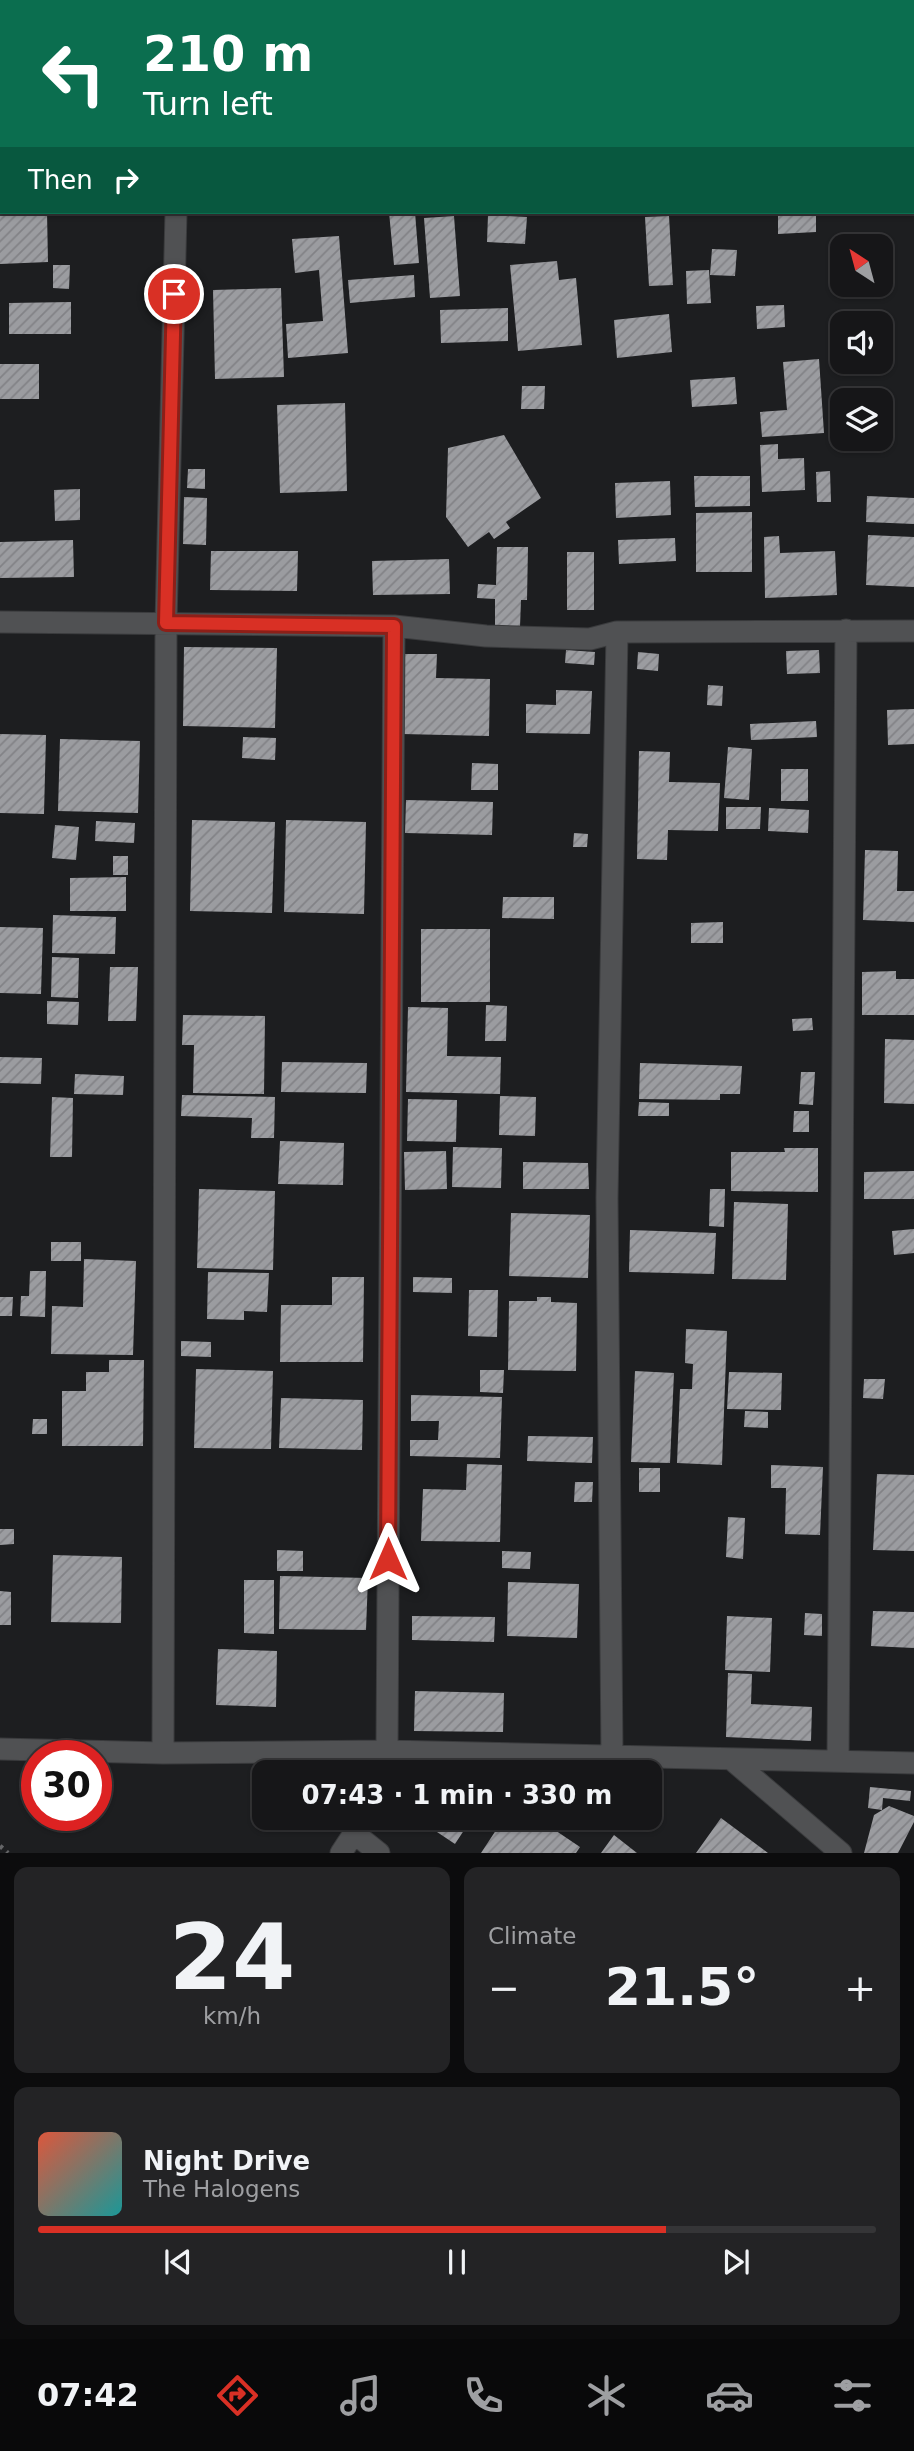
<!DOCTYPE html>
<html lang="en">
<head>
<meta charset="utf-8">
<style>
	body { margin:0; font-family:"DejaVu Sans",sans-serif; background:#232325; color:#f1f3f6; height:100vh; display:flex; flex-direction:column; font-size:26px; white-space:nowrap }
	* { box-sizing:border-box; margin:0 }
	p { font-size:23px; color:#9e9fa2 }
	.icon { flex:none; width:38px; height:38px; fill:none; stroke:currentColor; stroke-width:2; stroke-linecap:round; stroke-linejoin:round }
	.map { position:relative; height:1853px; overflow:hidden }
	.sheet { display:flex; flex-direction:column; gap:14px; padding:14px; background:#0c0c0d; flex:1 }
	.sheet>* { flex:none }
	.top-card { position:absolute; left:0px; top:0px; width:915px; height:214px; box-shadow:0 2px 5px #0004,0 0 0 2px #353537; background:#0b6e4f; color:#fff; overflow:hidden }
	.needle { width:46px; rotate:324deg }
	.buttons { position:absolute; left:830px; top:234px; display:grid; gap:14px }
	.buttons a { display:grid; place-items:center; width:63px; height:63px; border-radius:14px; background:#161618; box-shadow:0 2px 5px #0004,0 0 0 2px #353537; font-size:35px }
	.speed { position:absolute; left:21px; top:1740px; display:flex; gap:14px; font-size:35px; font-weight:700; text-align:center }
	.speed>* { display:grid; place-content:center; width:91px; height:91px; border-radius:50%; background:#161618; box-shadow:0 2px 5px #0004,0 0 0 2px #353537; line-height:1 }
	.speed .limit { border:10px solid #d22; background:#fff; color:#111 }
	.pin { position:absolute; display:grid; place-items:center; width:60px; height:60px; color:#fff; margin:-30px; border:4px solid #fff; border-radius:50%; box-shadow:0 2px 7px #0007 }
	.me { position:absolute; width:77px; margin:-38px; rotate:0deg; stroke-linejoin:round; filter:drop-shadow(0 0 5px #0008) }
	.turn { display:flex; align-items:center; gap:24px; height:147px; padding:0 28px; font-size:32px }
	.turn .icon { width:91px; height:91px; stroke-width:2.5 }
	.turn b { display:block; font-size:49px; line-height:60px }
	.then { display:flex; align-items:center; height:66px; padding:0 28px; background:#0003; gap:14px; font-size:26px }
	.big { font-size:52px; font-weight:700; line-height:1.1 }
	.sheet .card { flex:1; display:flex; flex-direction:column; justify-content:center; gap:10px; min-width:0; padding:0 24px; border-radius:14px; background:#232325 }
	.sheet .dial { align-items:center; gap:0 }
	.dial b { font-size:91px; line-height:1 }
	.song { display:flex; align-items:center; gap:21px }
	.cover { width:84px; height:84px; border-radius:10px; background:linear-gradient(135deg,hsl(10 70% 55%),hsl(180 70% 35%)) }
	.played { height:7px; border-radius:4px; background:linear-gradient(90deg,#d93025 75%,#353537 75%) }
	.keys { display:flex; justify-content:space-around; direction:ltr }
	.heat { display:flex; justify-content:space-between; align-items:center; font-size:38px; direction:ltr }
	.sheet .tiles { flex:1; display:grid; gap:14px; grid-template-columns:1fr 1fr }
	.card:last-child { grid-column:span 2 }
	.trip { position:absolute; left:252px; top:1760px; width:410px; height:70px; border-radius:14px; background:#161618; box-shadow:0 2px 5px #0004,0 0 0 2px #353537; font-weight:700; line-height:70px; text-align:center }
	.tabs { display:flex; height:112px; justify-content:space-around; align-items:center; background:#09090a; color:#9e9fa2 }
	.tabs .icon { width:49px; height:49px }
	.tabs .on { color:#d93025 }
	.tabs b { font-size:32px; color:#f1f3f6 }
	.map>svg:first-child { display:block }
</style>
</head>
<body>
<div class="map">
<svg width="914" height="1853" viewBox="0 0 914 1853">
	<defs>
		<pattern id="building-hatch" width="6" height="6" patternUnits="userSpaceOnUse" patternTransform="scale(1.75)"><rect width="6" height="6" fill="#9b9ca0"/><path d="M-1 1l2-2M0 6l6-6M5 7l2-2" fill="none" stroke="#828286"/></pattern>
	</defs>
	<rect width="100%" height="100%" fill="#1d1e20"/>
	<path fill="url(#building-hatch)" d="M0,212H47L48,262L0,264Z
		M389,212H415L419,263L394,265Z
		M778,212H816V232L778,234Z
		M488,215L527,217L525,244L487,242Z
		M454,216L460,296L430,298L424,218Z
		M669,216L673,285L649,286L645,217Z
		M339,236L348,353L288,358L286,324L323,321L319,270L295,273L292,239Z
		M712,249L737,250L735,276L710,275Z
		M557,261L559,280L576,278L582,345L518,351L510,265Z
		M53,265H70L69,289L53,288Z
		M709,270L711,303L687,304L686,271Z
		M414,275L415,297L350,303L348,280Z
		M281,288L284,377L215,379L213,290Z
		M71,302V334H9V303Z
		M784,305L785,327L757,329L756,306Z
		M508,308V341L441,343L440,310Z
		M669,314L672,352L617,358L614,320Z
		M819,359L824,433L762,437L760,412L787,410L783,362Z
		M0,364H39V399H0Z
		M735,377L737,404L692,407L690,380Z
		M522,386H545L544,409H521Z
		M345,403L347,491L280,493L277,405Z
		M504,435L541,498L506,522L510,528L494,539L489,532L468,547L446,517L448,448Z
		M778,444V459L804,458L805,490L762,492L760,445Z
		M188,469H205V489L187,488Z
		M830,471L831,502H817L816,472Z
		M694,476H750V506L695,507Z
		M670,481L671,515L616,518L615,483Z
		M80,489V520L55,521L54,490Z
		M867,496L914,498V524L866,522Z
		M184,497L207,498L206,545L183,544Z
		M752,512V572H696V513Z
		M868,535L914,537V587L866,585Z
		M779,536L780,553L835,551L837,595L765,598L764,537Z
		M675,538L676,561L619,564L618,540Z
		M73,540L74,577L0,578V542Z
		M497,547H528L527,600H521L520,627H495V599L477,598L478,584L496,585Z
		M211,551H298L297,591L210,590Z
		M567,552H594V610H567Z
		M449,559L450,594L373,595L372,561Z
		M184,647L277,648L275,728L183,726Z
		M566,650L595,652L594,665L565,663Z
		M819,650L820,673L787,674L786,651Z
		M638,652L659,654L658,671L637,669Z
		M404,654H437L436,678L490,679L489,736L402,734Z
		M708,685L723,686L722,706L707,705Z
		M556,690L592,691L590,734L526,733V704L556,705Z
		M914,709V744L888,745L887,710Z
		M816,721L817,737L751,740L750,724Z
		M0,734L46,735L44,814L0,813Z
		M243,737L276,738L275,760L242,758Z
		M60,739L140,741L138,813L58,811Z
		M728,747L752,749L749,800L724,798Z
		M639,751L670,752L669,782L720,783L718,831L668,830L667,860L637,859Z
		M472,763L498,764V790H471Z
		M781,769H808V801H781Z
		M406,800L493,802L492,835L405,833Z
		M726,807H761L760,829H726Z
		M769,808L809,810L808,833L768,831Z
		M192,820L275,822L272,913L190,911Z
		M286,820L366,822L364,914L284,912Z
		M96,821L135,823L134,843L95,841Z
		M55,825L79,827L76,860L52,858Z
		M574,833L588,834L587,847H573Z
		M865,850L898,851L897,891H914V922L863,920Z
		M113,856H128V875H113Z
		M126,877V911H70V878Z
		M503,897H554V919L502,918Z
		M53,915L116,917L115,954L52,953Z
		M723,922V943H691V923Z
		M0,927L43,928L41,994L0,993Z
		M421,929H490V1002H421Z
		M52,957L79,958L78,998L51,997Z
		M110,967H138L136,1021H108Z
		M896,971V979H914V1015H862V972Z
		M47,1001L79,1002L78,1025L47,1024Z
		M486,1005L507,1006L506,1041H485Z
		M408,1007L448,1008L447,1056L501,1057L500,1094L406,1092Z
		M183,1015L265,1016L264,1094L193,1093L194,1045H182Z
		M812,1018L813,1030L793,1031L792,1019Z
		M885,1039L914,1040V1104L884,1103Z
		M0,1057L42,1058L41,1084L0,1083Z
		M282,1062L367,1063L366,1093L281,1092Z
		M640,1063L742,1066L740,1094H720V1100L639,1099Z
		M801,1072H815L813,1105L799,1104Z
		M75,1074L124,1076L123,1095L74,1094Z
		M182,1095L275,1097L274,1138H251L252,1118L181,1116Z
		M500,1096L536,1097L535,1136L499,1135Z
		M52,1097L73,1098L72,1157H50Z
		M408,1099L457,1100L456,1142L407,1141Z
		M639,1102L669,1103V1116H638Z
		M794,1111H809V1132H793Z
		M280,1141L344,1143L343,1185L278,1184Z
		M453,1147L502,1148L501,1188L452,1187Z
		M784,1148H818V1192L731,1191V1152H785Z
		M446,1151L447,1189L405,1190L404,1152Z
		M523,1162L588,1163L589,1189H523Z
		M914,1171V1199H864V1172Z
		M199,1189L275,1191L273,1270L197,1268Z
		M710,1189H725L724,1227L709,1226Z
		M734,1202L788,1204L786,1280L732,1279Z
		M511,1213L590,1215L588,1278L509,1276Z
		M914,1229V1253L894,1255L892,1231Z
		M630,1230L716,1233L714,1274L629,1272Z
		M51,1242H81V1261H51Z
		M84,1259L136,1261L133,1355L51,1354L52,1306L83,1307Z
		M30,1271H46L45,1317L20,1316L21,1296H29Z
		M208,1272L269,1273L267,1312L244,1311V1320L207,1319Z
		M332,1277H364L363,1362H280L281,1305H332Z
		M413,1277L452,1278V1293L413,1292Z
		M469,1290H498L497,1337L468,1336Z
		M0,1297H13L12,1316H0Z
		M537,1297H551V1302L577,1303L576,1371L508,1370L509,1301H537Z
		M686,1329L727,1331L722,1465L677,1463L680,1389H692L693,1364L685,1363Z
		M181,1341L211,1342V1357L181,1356Z
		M109,1360H144L143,1446H62V1391H86V1372H109Z
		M196,1369L273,1371L271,1449L194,1448Z
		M480,1370H504L503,1393L480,1392Z
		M635,1371L674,1373L670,1463L631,1462Z
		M729,1372L782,1373L781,1410L727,1409Z
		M864,1379H885L883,1399L863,1398Z
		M411,1395L502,1397L500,1458L410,1456V1440H438L439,1421H411Z
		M281,1398L363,1400L362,1450L279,1448Z
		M745,1411L768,1412V1428L744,1427Z
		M33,1419H47V1434H32Z
		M528,1436L593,1437L592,1463L527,1461Z
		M467,1464L502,1465L500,1542L421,1541L423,1489L466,1490Z
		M771,1465L823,1467L820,1535L785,1534L786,1488H771Z
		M639,1468H660V1492H639Z
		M877,1474L914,1475V1551L873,1550Z
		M575,1482H593L592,1502H574Z
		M728,1517L745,1518L743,1559L726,1557Z
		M0,1529H14V1544L0,1545Z
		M277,1550L303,1551V1571H277Z
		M502,1551L531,1552L530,1569L502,1568Z
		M53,1555L122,1557L121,1623L51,1622Z
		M280,1576L368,1578L366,1630L279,1629Z
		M244,1580H274V1634L244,1633Z
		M508,1582L579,1584L577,1638L507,1636Z
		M0,1591L11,1592V1625H0Z
		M873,1611L914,1612V1648L871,1646Z
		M805,1613L822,1614V1636L804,1635Z
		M412,1616L495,1617L494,1642L412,1640Z
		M727,1616L772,1618L770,1672L725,1670Z
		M218,1649L277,1651L276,1707L216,1705Z
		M728,1673L752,1674L751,1704L812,1707L811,1741L726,1737Z
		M415,1691L504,1693L503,1732L414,1731Z
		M870,1787L911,1791L910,1801L883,1798L882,1810L868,1808Z
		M889,1806L914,1816V1822L898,1853H864L874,1815Z
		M416,1818H472L455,1844Z
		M504,1818H537L580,1847L576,1853H481Z
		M721,1818L768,1853H696Z
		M614,1835L637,1853H601Z"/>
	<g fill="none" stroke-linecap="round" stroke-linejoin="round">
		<g stroke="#3a3b3d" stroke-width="23">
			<path id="minor" d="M210,0V2
				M0,164H2
				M0,622L394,626L486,636L590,639L617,632L914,631
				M0,1749L163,1753L387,1751L914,1763
				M387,1751L394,626
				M163,1753L166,623L176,212
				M612,1756L607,1198L617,632
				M731,1759L841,1853
				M838,1761L846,630
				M395,1773L409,1752
				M354,1833L379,1853
				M341,1853L364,1818"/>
		</g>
		<path stroke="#646567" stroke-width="4.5" stroke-dasharray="3.5 5" stroke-linecap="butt" d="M0,1846L8,1853"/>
		<use href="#minor" stroke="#505153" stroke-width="21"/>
	</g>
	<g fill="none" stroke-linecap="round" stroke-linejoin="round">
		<g stroke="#8d1f18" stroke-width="18">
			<path id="route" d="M174,294L166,623L394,626L388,1559"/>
		</g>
		<use href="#route" stroke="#d93025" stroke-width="12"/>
	</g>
</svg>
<div class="buttons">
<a><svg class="needle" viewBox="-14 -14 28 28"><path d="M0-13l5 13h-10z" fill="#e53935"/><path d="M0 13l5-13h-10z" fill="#9e9fa2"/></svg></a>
<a><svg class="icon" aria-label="sound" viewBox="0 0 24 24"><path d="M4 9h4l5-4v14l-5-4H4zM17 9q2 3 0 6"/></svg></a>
<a><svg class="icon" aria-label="layers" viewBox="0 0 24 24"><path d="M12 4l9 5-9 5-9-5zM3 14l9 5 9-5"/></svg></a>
</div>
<div class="speed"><div class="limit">30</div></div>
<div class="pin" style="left:174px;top:294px;background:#d93025"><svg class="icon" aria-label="arrive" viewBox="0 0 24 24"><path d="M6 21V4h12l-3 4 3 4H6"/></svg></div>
<svg class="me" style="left:388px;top:1559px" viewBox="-20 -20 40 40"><path d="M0-17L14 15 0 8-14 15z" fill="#d93025" stroke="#fff" stroke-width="4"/></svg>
<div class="trip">07:43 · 1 min · 330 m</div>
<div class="top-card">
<div class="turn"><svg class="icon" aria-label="left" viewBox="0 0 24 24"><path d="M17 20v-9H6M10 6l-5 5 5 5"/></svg><div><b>210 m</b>Turn left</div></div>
<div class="then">Then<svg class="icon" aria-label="right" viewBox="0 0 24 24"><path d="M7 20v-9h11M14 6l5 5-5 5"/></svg></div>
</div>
</div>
<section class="sheet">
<div class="tiles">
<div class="card dial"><b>24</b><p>km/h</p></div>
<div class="card"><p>Climate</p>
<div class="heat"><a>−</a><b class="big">21.5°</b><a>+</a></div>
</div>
<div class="card">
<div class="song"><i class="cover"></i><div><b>Night Drive</b><p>The Halogens</p></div></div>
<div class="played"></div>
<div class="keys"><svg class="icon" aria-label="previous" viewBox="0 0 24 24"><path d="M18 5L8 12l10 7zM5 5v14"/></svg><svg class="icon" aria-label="pause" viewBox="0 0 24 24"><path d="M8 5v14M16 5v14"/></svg><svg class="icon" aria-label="next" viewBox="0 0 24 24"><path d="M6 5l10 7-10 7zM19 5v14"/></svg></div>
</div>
</div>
</section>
<nav class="tabs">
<b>07:42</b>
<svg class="icon on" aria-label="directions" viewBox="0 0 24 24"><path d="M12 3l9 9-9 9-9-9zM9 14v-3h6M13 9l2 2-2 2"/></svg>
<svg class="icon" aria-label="music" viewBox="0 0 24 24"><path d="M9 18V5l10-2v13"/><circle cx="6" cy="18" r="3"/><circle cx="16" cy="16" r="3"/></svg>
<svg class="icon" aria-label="phone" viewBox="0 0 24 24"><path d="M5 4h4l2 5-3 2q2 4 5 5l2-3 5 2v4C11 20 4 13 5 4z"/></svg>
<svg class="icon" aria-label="climate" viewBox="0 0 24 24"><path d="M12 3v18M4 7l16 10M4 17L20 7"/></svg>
<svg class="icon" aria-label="car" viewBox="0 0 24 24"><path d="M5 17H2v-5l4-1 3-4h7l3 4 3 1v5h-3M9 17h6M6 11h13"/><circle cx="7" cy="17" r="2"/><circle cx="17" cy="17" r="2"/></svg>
<svg class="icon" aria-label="filters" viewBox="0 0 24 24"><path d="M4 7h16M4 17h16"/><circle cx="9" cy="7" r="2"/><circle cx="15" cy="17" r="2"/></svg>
</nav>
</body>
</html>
